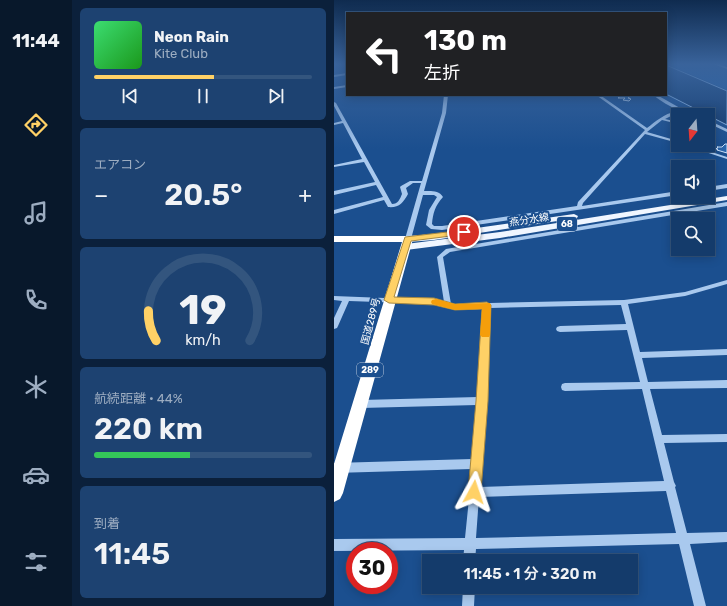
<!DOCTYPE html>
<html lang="ja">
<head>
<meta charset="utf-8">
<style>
	body { margin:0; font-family:Rubik,"Noto Sans JP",sans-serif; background:#1d4271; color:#f1f3f6; height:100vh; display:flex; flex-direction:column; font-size:15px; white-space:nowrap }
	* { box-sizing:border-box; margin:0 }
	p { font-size:13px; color:#9dadc1 }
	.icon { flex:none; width:22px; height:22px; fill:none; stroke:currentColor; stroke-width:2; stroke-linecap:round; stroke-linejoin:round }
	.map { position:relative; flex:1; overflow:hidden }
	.sheet { display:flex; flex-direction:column; gap:8px; padding:8px; background:#0b203b; width:262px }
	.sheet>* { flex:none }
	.top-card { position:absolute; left:12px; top:12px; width:321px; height:84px; border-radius:0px; box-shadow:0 2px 10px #0003,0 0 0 1px #33557e; background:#202124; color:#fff; overflow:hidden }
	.needle { width:26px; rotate:197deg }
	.tools { position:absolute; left:337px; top:108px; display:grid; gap:8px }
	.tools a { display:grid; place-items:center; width:44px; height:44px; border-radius:0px; background:#143b6b; box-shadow:0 2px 10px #0003,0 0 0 1px #33557e; font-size:20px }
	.speed { position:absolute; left:12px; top:542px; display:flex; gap:8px; font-size:20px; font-weight:700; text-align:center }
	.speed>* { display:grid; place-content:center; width:52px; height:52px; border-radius:50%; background:#143b6b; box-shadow:0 2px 10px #0003,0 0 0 1px #33557e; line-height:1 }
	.speed .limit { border:6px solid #d22; background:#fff; color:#111 }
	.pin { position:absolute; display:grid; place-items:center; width:34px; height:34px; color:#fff; margin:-17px; border:2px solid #fff; border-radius:50%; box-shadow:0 1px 4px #0007 }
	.me { position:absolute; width:44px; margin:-22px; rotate:5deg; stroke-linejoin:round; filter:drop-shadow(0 0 3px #0008) }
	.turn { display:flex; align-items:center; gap:14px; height:84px; padding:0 12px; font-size:18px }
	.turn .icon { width:52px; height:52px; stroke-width:2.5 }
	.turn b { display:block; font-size:28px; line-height:34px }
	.big { font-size:30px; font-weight:600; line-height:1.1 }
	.sheet .card { flex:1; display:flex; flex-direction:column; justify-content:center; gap:6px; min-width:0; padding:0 14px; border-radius:6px; background:#1d4271 }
	.sheet .dial { align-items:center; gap:0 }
	.dial svg { height:104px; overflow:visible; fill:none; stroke:#33557e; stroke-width:7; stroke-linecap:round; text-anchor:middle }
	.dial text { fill:#f1f3f6; stroke:none }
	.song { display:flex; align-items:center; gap:12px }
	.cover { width:48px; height:48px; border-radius:6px; background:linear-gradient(135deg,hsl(140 70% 55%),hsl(120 70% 35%)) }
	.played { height:4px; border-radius:2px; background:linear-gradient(90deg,#ffd166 55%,#33557e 55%) }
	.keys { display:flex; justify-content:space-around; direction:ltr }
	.heat { display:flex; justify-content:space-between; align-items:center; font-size:22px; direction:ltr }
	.charge { height:6px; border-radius:3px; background:linear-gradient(90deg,#34c759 44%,#33557e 0) }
	.trip { position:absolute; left:88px; top:554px; width:216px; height:40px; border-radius:0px; background:#143b6b; box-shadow:0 2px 10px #0003,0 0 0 1px #33557e; font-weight:600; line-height:40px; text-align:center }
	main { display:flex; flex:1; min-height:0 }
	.dock { display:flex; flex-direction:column; width:72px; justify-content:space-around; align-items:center; background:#08182b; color:#9dadc1 }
	.dock .icon { width:28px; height:28px }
	.dock .on { color:#ffd166 }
	.dock b { font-size:18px; color:#f1f3f6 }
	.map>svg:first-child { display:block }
</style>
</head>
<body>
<main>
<nav class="dock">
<b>11:44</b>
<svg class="icon on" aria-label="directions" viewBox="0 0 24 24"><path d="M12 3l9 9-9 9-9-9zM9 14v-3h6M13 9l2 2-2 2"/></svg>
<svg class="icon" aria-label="music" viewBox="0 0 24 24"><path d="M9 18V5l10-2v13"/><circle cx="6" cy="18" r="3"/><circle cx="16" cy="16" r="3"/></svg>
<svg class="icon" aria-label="phone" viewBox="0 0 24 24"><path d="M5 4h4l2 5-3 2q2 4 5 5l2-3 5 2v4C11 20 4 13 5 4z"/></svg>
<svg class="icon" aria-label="climate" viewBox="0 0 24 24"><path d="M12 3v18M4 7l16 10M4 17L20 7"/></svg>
<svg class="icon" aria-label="car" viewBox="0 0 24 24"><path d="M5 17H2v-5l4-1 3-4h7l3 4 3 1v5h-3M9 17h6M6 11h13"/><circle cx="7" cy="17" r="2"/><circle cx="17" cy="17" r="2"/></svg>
<svg class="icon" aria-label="filters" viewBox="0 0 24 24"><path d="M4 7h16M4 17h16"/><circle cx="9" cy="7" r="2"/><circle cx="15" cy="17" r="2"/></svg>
</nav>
<section class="sheet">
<div class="card">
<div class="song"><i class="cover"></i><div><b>Neon Rain</b><p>Kite Club</p></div></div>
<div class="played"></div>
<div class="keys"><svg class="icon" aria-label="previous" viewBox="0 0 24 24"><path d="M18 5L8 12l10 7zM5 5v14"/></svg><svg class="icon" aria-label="pause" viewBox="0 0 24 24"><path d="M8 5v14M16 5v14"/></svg><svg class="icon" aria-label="next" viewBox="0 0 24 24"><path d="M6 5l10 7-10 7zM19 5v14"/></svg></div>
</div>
<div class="card"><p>エアコン</p>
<div class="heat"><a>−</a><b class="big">20.5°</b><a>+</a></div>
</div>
<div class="card dial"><svg viewBox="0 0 100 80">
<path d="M14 69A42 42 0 1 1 86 69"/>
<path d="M14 69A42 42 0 0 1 8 46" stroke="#ffd166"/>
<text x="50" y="56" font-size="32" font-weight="700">19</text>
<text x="50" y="72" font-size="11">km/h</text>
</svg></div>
<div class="card"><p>航続距離 · 44%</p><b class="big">220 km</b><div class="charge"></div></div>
<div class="card"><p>到着</p><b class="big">11:45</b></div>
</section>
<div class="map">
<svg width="393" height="606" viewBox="0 0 393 606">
	<rect width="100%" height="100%" fill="#1b4f8f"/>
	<path fill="#2461a8" d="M333,64H378L393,69V90Z"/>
	<path fill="#123a6d" stroke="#9cc4f0" d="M332,65L393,91V125L332,94Z"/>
	<path fill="#2a66ad" stroke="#cfe3fa" d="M288,95H298L294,98L297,99L295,101L289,100L291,98H284Z
		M391,144H393V153L383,150L384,149H382L384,147H383H388Z"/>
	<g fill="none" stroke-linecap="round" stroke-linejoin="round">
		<path fill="#a9c9ee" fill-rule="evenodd" d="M379,64H384L393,67V69Z
			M13,73V75L0,77V75Z
			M13,85V87L0,89V87Z
			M110,95H114L112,113L90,191C97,191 105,190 109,197C101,206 99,213 98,224L100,226H108L243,206L244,202L311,130L262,95H266L313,128C321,122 331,113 341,112V114L331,119L344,122V124L328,120L313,132L344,141V143L311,134L249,203L248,206L344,191V195L108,230L97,229L92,225L95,210L103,197L100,195H89L77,239L74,241L71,239L87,183H79L72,188L74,194C69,203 65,208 54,207L50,200L0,214V210L49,197L42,185L0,195V191L41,182L30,162L0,167V165L28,159L9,123L0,125V123L8,121L0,106V102L2,103L58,204C64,204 66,199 68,194L66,187L67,186L76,181H88L108,113Z
			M319,95H323L346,108L364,115C349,115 331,104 319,95Z
			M374,120L393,129V132L374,123Z
			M374,129L381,131L374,137V134L376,132L374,131Z
			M350,145H356L393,157V159Z
			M393,184V188L374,191V187Z
			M393,202V206L116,252L109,257L117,304H150L153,303H156L290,300L351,292L393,280V284L351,296L294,304L306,352L393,349V355L308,358L314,382L393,380V388L316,389L328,435L393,434V442L330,443L340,482L342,486L341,487L353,533L393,532V542L356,544L372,606H360L345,544L142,549L141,561H129L130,550L0,551V539L131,538L138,469L0,473V463L138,459L143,405L27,408L24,407L23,404L24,401L27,400L144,397L149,309L121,310L101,304L15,301L4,326L3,328L0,329V318L8,301L0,300V296L101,300L110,302L103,257L112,249ZM287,305L292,324L226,326L223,327L222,329L223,331L226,332L293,330L306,382L231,383L228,384L227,387L228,390L231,391L308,389L330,481L146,487L152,401L156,308ZM332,491L342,533L142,538L145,497Z
			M129,587H141L140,606H128Z"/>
		<path fill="#f0f6ff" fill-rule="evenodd" d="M393,196V200L166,238L72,250L68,247L72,244L166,232Z
			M240,214L244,216L243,218L100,240L74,242L70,239L74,236L100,234Z"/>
		<path fill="#fff" fill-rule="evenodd" d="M0,236H74L79,239L9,493L6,499L0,502V464L68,242H0Z"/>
	</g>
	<linearGradient id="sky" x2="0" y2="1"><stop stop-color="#0f2b4f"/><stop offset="0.43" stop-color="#39639b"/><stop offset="1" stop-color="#39639b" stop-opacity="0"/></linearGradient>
	<rect width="393" height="149" fill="url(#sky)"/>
	<path fill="#ffd166" stroke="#a68842" d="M130,230L133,231V234L77,241L60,297L100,298L121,304L153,302L157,305L154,401L147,492L145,496L140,498L136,496L134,492L142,401L148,309L121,310L100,305L55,303L50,300L71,237Z"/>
	<path fill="#f59e0b" d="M102,299L121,304L156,303L157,305L156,335L155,337H148L146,335L148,309L121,310L98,304L97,302L98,300Z"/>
	<g text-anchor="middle" stroke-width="4" stroke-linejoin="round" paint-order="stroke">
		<g fill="#1b4f8f" stroke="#bbcadd" stroke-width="1">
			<rect x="223" y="217" width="20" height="14" rx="3"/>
			<rect x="23" y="363" width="26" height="14" rx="3"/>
		</g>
		<g font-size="9" font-weight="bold" fill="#fff">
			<text x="233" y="227">68</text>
			<text x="36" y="373">289</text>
		</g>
		<g font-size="10" fill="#fff" stroke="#1b4f8f">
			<text transform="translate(195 219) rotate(-9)" y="4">燕分水線</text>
			<text transform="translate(36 321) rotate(-75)" y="4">国道289号</text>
		</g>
	</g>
</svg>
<div class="tools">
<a><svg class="needle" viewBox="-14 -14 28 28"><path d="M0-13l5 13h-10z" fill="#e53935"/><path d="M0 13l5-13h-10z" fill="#9dadc1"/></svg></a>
<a><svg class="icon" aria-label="sound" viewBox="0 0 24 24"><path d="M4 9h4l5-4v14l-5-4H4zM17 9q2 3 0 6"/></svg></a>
<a><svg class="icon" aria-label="search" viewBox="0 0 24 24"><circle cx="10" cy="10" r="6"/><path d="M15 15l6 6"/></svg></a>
</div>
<div class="speed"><div class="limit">30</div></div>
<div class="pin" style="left:130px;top:232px;background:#d93025"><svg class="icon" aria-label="arrive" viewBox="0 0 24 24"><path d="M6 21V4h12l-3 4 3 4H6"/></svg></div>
<svg class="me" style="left:140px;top:492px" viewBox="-20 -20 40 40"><path d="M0-17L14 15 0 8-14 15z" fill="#ffd166" stroke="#fff" stroke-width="4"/></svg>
<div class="trip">11:45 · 1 分 · 320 m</div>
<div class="top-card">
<div class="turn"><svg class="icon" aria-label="left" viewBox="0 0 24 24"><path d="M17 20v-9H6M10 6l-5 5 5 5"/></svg><div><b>130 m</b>左折</div></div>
</div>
</div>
</main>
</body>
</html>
